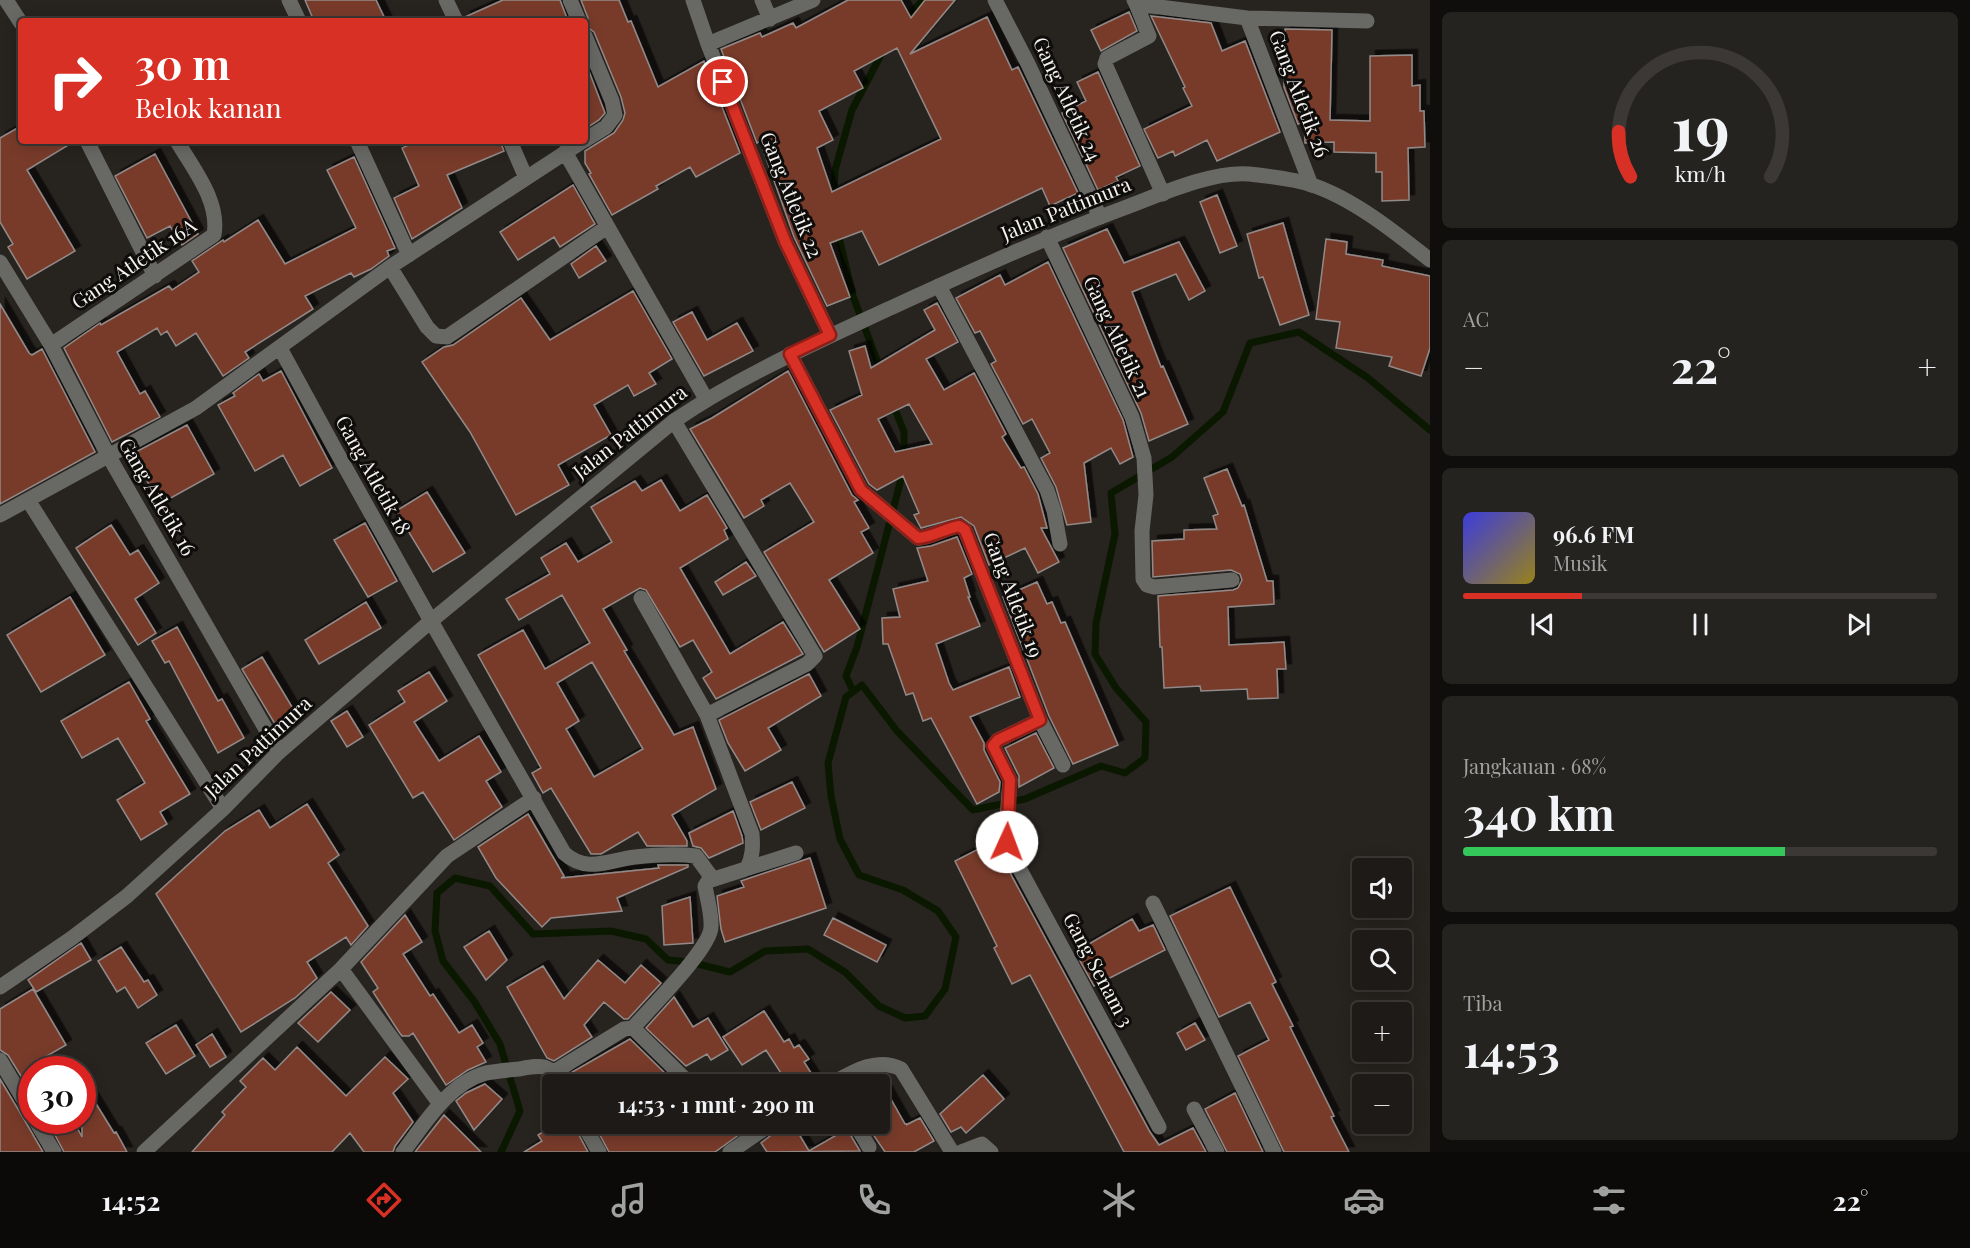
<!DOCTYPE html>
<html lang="id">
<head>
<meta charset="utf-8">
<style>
	body { margin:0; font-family:"Playfair Display",serif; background:#252320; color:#f1f3f6; height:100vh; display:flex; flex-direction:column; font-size:22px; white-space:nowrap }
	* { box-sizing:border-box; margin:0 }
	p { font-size:20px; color:#a0a1a1 }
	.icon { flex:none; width:33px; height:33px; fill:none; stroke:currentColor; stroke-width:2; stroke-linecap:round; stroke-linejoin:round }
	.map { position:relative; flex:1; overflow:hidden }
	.panel { display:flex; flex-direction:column; gap:12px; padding:12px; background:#100e0d; width:540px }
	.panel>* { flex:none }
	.top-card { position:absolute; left:18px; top:18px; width:570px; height:126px; border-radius:6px; box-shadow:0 3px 15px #0003,0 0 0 2px #3b3836; background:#d93025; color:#fff; overflow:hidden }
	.buttons { position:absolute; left:1352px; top:858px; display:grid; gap:12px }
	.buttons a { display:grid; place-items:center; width:60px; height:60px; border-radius:6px; background:#1d1a17; box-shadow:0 3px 15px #0003,0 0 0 2px #3b3836; font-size:30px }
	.speed { position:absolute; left:18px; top:1056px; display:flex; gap:12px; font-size:30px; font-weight:700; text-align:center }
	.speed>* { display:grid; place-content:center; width:78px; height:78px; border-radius:50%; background:#1d1a17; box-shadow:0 3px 15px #0003,0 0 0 2px #3b3836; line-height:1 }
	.speed .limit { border:9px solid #d22; background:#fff; color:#111 }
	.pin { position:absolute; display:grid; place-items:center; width:51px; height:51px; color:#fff; margin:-26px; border:3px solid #fff; border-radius:50%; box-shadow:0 2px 6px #0007 }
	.me { position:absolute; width:66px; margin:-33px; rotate:2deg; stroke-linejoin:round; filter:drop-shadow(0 0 4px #0008) }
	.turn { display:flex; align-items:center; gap:21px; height:126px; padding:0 18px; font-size:27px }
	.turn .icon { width:78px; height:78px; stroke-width:2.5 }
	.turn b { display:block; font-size:42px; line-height:51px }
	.big { font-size:45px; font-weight:700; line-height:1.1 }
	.panel .card { flex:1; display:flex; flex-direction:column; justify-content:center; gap:9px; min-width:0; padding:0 21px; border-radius:9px; background:#252320 }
	.panel .dial { align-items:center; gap:0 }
	.dial svg { height:156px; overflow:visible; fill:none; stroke:#3b3836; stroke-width:7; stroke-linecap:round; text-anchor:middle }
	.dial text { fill:#f1f3f6; stroke:none }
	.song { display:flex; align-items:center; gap:18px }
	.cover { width:72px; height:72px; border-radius:9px; background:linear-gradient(135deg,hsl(240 70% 55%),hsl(50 70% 35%)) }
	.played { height:6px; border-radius:3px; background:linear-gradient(90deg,#d93025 25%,#3b3836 25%) }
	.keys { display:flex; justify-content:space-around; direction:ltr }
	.heat { display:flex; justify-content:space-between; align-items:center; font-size:33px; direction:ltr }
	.charge { height:9px; border-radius:4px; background:linear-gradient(90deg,#34c759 68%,#3b3836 0) }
	.trip { position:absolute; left:542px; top:1074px; width:348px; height:60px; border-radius:6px; background:#1d1a17; box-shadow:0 3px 15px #0003,0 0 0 2px #3b3836; font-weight:700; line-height:60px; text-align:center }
	.tabs { display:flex; height:96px; justify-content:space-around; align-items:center; background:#0c0a09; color:#a0a1a1 }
	.tabs .icon { width:42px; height:42px }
	.tabs .selected { color:#d93025 }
	.tabs b { font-size:27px; color:#f1f3f6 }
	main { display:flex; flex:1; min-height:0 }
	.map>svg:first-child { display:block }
</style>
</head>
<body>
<main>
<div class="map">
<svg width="1430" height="1152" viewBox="0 0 1430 1152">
	<defs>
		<filter id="shadow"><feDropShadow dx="5.5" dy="-5.5" stdDeviation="0" flood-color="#0009"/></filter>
	</defs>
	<rect width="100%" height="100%" fill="#27231f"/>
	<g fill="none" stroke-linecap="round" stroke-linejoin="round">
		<path stroke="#0b1800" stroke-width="7" d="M904,20L923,0
			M834,198L835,170L852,110L883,51
			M838,233L853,296L881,371
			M893,404L904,432V456
			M853,691L846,676L857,647L904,468
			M501,1152L520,1111L500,1044L474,1001L443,961L435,931L437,893L455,878L490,886L533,934L611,931L646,939L668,960L690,962L730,972L765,951L808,949L845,972L879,1006L905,1018L925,1016L945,989L956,937L938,911L903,890L859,875L840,839L831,796L828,763L846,697L862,685L897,731L973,810L1025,799L1101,766L1125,773L1145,758L1146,722L1116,688L1095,654L1096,623L1115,534L1111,493L1172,457L1223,412L1250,343L1299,332L1368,378L1430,430"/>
	</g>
	<path fill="#783b2b" stroke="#918a88" stroke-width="1.5" fill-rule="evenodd" filter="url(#shadow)" d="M305,0H376L386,21H314Z
		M503,0H560L568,21H466L465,17Z
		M581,0H619L628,22L631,21L658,87L704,61L740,153L696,177L690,167L656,186L658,189L612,215L589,174L591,173L585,163V151L614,133L623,120L625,113L621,97L594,32L587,27L588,18Z
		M848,0H901L911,18L925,0H955L910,54L987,17L1012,70L1018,67L1078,193L1050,206L1042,188L879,265L862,231L830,243L850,297L827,306L794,237L760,141L757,143L721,49L760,33L762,37L793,23L796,28ZM897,48L941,139L832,192L817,148L833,140L819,111L863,88L854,71Z
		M1129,12L1137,31L1101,51L1091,30Z
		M1151,16L1211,23L1222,51L1245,41L1280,132L1217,161L1207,140L1175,156L1173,151L1158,158L1144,129L1192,106L1183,88L1185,87Z
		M1285,29L1332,30L1330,120L1370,121V56L1412,55V86L1420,85V111H1424L1425,147L1408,148L1409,200L1382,201V172H1376V153L1334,152V142L1305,143L1304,122L1298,124L1284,87Z
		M585,61L605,113L599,120L585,129Z
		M1098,72L1140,166L1116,177L1118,181L1098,190L1062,113L1086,101L1077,82Z
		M21,126V141H75L27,170L75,251L27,279L8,247L13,244L0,222V138Z
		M417,141H500L504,151L447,175L462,208L412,239L394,198L419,186L402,148Z
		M155,154L198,234L182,245L170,226L147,238L115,176Z
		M354,157L395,248L387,251L389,256L371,269L354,277L351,273L305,296L313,309L245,352L249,358L223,376L196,333L176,346L167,331L161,335L157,328L117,352L140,394L145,391L160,417L112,442L64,348L100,323L101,325L169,286L172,290L199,272L192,261L223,240L224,242L258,220L285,264L356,228L327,170Z
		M573,185L595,224L560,247L554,237L518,260L500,232Z
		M1217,195L1237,246L1220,253L1200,202Z
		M1283,223L1309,315L1280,325L1263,277L1259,278L1247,234Z
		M1107,229L1124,263L1179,242L1205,291L1189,300L1176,274L1132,292L1161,367L1163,366L1188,424L1149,441L1141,413L1063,248Z
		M1326,239L1347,242L1346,254L1383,260L1382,266L1430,276V348L1421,376L1389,366L1392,357L1336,348L1340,322L1316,319Z
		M596,246L606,261L579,278L571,264Z
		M1048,262L1123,420L1133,457L1120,464L1111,448L1084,463L1091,522L1067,525L1056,487L1041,458L1050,453L1032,419L1023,424L991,364L996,361L980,331L975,333L956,298L1000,275L1005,285Z
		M633,291L672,359L649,373L656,384L634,396L628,385L594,405L611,435L558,465L569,485L516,515L470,432L422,362L444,347L453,345L521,298L550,340Z
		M937,303L958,342L926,359L944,390L974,373L1006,434L1002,437L1021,468L1024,467L1038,494L1047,528H1041L1059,562L1038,573L1025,548L989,565L974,526L961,517L921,528L914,515L919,513L903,476L877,490L869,484L830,410L862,395L849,351L865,346L871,368L935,330L924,310ZM909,404L932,444L895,452L878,419Z
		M0,304L29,353L32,355L42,349L95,452L0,504Z
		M692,312L707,340L737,323L753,351L704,376L673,322Z
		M281,371L332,468L300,486L283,455L255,471L218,405L235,396L233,393L259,374L263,381Z
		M788,371L852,495L858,500L854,502L869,528L861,532L873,553L829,580L860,629L824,652L764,552L814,522L790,483L761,500L764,506L744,518L690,429L712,418Z
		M187,425L214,474L160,504L132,454Z
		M1227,469L1242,506L1244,505L1267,581H1273L1274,604L1228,607L1229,645L1284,642L1286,669H1277L1278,698L1248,699L1247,689L1201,691L1200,686L1164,688L1162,647H1160L1158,596L1233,590L1238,588L1242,580L1240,574L1231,570L1153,577L1152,541L1184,539V530L1217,529L1213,516L1218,514L1204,478Z
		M661,480L680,511L707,495L727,528L724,530L728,539L680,568L730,654L783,622L803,654L716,699L703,678L712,672L693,640L680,647L646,590L640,588L603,609L627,650L624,651L674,735L693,727L716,789L672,815L687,841V846H647L638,832L601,854H591L551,788L543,793L532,773L541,768L478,655L523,630L545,669L590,643L562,595L519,620L506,599L550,574L541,558L566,543L578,562L612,542L591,507L635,481L642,491ZM592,662L643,749L594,777L566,729L579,721L557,683Z
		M427,492L465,553L433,572L396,511Z
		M365,523L397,581L368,597L334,540Z
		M111,525L130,555L138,550L159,583L135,599L156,633L138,645L76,548Z
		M957,537L972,574L964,578L970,597H968L980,626L936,644L949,683L953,690L1009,667L1020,697L970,717L984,743V750L1000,782L999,792L977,804L931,718L923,721L913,693L906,695L888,644H883L882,618L900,617L893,589L928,581L917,548L931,546Z
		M746,562L756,576L723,595L715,582Z
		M1037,582L1047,604L1052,602L1061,623L1065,622L1118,745L1073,764L1049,716L1003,597Z
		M70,597L105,655L41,692L7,635Z
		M366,602L381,628L319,664L305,640Z
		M177,627L218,701L222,699L244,738L218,753L169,661L165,663L152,641Z
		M262,657L295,712L275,724L242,669Z
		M429,672L447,701L414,722L439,761L479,736L501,772L486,781L502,807L454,840L423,792L413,798L369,725L405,702L398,691Z
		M809,674L821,696L768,728L781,750L745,771L728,743L719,720Z
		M129,682L150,719L146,721L190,794L160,812L167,824L141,840L117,800L145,783L118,738L82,758L61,721Z
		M347,711L363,737L347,747L331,721Z
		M1036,733L1054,768L1019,787V776L1005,748Z
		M792,782L805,808L761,830L750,802Z
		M307,804L339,855L328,863L368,926L351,945L346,937L307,962L317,978L295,998L241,1032L156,894L225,831L259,810L270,828Z
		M733,811L742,836L743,843L709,858L701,848L693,846L689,833Z
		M528,814L564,876L561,878L659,868L658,865H688V867L617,898L622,911L551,918L542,927L496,878L478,847Z
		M996,840L1002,858L1150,1132L1159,1145L1193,1128L1206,1152H1124L1030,975L1012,984L994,948L997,946L955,861Z
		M810,858L826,908L725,942L721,929L717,896L744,887L741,881Z
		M1230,887L1276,982L1272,984L1293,1026L1290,1027L1334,1116L1331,1117L1349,1152H1284L1238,1056L1269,1040L1250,1002L1219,1017L1170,916Z
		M690,897L693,943L664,945L662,906Z
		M405,915L422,942L403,954L430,996L433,994L459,1033L472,1025L483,1043L477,1047L486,1062L468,1070L446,1085L413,1033L409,1036H402L399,1032L373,992L378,988L361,962Z
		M833,918L886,945L877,962L824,935Z
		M1132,919L1139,931L1153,925L1165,950L1094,986L1075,952Z
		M489,931L507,960L486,980L464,947Z
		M81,943L91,960L36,992L28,980Z
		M121,947L144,982L148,980L157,995L138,1008L125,987L117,992L98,961Z
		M598,960L625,983L641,965L661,983L628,1019H624L604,1002L584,1025L592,1037L554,1061L547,1058L507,987L543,966L564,999Z
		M33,989L66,1045L38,1061L42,1070H32V1094L8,1055L0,1050V1009Z
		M331,992L350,1010L318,1042L298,1023Z
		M674,997L693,1027L708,1018L728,1050L711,1060L707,1054L686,1066L646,1028Z
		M764,1011L784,1042L789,1039L794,1048L799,1045L809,1059L804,1062L818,1084H788L766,1050L742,1065L723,1037Z
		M1195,1023L1205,1040L1186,1050L1177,1033Z
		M176,1025L195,1056L166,1074L146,1043Z
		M212,1034L226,1057L210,1067L196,1045Z
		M630,1039L669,1077L656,1084H571L567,1075Z
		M297,1047L346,1096L385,1057L408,1079L393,1093L413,1122L395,1146L393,1152H364L350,1133L332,1152H192L225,1115L222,1112L246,1087L240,1081L263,1058L275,1070Z
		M983,1075L1004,1099L966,1133L961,1127L951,1132L940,1114Z
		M879,1078L905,1124H908L906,1125L920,1118L934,1141L914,1152H885L866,1124H879Z
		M0,1079L25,1121L43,1152H0Z
		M82,1081L114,1133L116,1132L127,1152H64L47,1120H73L82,1137Z
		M485,1084L502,1099L474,1130L456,1101L466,1093Z
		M1235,1093L1263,1152H1227L1205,1109Z
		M444,1115L481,1152H415Z
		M556,1124H573L588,1152H524L542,1141L538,1135Z
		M594,1124H673L679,1133L695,1124H754L715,1152H609Z
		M786,1124H793L809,1151L847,1129L860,1151L767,1152L761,1143Z"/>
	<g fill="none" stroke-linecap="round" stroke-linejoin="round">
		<path stroke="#686865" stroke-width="15" d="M6,0L21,23
			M289,0L299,21
			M446,0L456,21
			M570,0L579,21
			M693,0L708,44L785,241L830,335
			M762,0L770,19
			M995,0L1028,64L1100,217
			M1134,0L1136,4L1247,18L1367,21
			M1136,4L1149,36L1107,58L1105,64L1163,194
			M1247,18L1311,185
			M585,36L612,101L615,115L606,127L585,140
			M708,44L813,0
			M87,141L155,276
			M357,141L409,255
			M510,141L526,178
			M565,152L706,399
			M1047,237L1132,417L1144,458L1146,495L1142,531L1143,579L1147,585L1154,587L1232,580
			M0,262L51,345L108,455L279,752
			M390,267L427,327L436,336L447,337L607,227
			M939,286L1047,490L1054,511L1060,544
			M51,345L214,235C220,201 193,169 177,141
			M280,348L335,449L431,621L564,853C587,874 609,860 635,857C654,855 677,854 696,856L712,878
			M790,354L861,490L918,538C932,537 944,529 959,526L965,530L1040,720L1063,765
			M674,421L815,656L807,664L707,715L752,834C753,846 753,856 747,868
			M28,500L223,809
			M0,515L196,408L390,267L583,141
			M641,598L707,715
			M1040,720L998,740L993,746L1010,780L1006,831L1007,842L1011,853L1159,1127
			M1153,903L1274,1152
			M341,969L440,1104
			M633,1028C649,1009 711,948 711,927C712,914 707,898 705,886L708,881L796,853
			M0,1060L32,1114
			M554,1072L624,1029L633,1028L689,1083L694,1084
			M833,1083C854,1071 877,1057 901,1069L952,1152
			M721,1084L737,1082L743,1084
			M1194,1109L1217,1152
			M35,1120L54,1152
			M583,1124L599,1152
			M855,1124L869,1147
			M144,1152L341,969L447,856L534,798
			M403,1152C425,1123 449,1083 486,1073C497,1071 508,1070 519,1069C542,1065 549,1063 561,1084
			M730,1152L771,1124
			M961,1152L982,1144L991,1152"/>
		<path stroke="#686865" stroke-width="15" d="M0,987L72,938L127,896L223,809L279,752L431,621L674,421C740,376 813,344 886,310C965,274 1043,238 1124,208C1159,195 1211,171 1249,174C1268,176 1295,179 1312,185C1354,199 1396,233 1430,260"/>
	</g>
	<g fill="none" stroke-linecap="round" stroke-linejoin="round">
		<g stroke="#8d1f18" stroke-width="15">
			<path id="route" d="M723,82L785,241L830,335L790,354L861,490L918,538C932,537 944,529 959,526L965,530L1040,720L998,740L993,746L1010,780L1007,842"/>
		</g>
		<use href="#route" stroke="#d93025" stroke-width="10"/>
	</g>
	<g text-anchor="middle" stroke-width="6" stroke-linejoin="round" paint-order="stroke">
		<g font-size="20" fill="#f5f2ef" stroke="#0e0d0b">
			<text transform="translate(1299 94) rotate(69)" y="7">Gang Atletik 26</text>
			<text transform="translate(1067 99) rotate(65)" y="7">Gang Atletik 24</text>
			<text transform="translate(791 195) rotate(68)" y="7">Gang Atletik 22</text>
			<text transform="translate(1066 209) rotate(-22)" y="7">Jalan Pattimura</text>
			<text transform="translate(134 264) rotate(-34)" y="7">Gang Atletik 16A</text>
			<text transform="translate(1117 337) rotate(65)" y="7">Gang Atletik 21</text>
			<text transform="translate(630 432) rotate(-38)" y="7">Jalan Pattimura</text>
			<text transform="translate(373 475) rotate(61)" y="7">Gang Atletik 18</text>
			<text transform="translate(157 497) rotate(60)" y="7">Gang Atletik 16</text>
			<text transform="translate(1013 595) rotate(69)" y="7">Gang Atletik 19</text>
			<text transform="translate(258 747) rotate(-43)" y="7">Jalan Pattimura</text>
			<text transform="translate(1098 970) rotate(62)" y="7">Gang Senam 3</text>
		</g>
	</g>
</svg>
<div class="buttons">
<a><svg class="icon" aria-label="sound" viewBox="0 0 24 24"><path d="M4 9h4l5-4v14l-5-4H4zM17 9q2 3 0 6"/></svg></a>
<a><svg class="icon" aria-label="search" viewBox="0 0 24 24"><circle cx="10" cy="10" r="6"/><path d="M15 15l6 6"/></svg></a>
<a>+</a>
<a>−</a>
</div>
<div class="speed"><div class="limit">30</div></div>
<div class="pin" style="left:723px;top:82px;background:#d93025"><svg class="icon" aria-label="arrive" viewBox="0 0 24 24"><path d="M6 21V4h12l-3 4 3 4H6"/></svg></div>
<svg class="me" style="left:1007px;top:842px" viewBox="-20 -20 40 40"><circle r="19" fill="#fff"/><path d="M0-13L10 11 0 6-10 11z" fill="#d93025"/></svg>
<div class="trip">14:53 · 1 mnt · 290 m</div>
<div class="top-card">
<div class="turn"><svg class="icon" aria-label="right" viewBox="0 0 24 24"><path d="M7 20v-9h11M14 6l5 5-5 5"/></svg><div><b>30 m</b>Belok kanan</div></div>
</div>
</div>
<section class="panel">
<div class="card dial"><svg viewBox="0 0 100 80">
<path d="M14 69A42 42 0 1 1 86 69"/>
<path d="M14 69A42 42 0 0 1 8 46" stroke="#d93025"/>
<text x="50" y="56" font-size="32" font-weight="700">19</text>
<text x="50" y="72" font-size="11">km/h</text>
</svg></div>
<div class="card"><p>AC</p>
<div class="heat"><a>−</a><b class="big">22°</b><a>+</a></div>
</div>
<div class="card">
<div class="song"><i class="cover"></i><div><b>96.6 FM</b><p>Musik</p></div></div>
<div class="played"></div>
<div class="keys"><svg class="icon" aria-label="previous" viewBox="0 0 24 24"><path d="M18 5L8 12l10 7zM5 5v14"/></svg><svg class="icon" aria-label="pause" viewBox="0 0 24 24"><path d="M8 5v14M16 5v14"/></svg><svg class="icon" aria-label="next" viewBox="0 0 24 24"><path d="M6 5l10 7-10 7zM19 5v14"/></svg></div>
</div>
<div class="card"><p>Jangkauan · 68%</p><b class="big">340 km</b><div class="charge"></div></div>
<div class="card"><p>Tiba</p><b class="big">14:53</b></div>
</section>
</main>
<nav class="tabs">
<b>14:52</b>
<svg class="icon selected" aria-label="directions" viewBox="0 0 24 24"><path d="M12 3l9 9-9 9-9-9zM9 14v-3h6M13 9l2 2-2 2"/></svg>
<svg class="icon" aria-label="music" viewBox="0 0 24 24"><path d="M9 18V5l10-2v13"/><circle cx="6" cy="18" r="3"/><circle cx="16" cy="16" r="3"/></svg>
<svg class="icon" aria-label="phone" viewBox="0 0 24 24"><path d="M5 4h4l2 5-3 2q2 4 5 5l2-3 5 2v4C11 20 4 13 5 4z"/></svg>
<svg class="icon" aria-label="climate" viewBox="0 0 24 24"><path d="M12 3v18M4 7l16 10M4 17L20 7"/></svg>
<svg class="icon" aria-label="car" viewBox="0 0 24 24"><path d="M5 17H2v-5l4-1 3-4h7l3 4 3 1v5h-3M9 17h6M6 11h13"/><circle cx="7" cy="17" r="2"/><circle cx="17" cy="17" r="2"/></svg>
<svg class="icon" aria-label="filters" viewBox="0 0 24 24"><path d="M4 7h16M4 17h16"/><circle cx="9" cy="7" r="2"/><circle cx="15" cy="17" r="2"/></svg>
<b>22°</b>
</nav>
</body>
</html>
